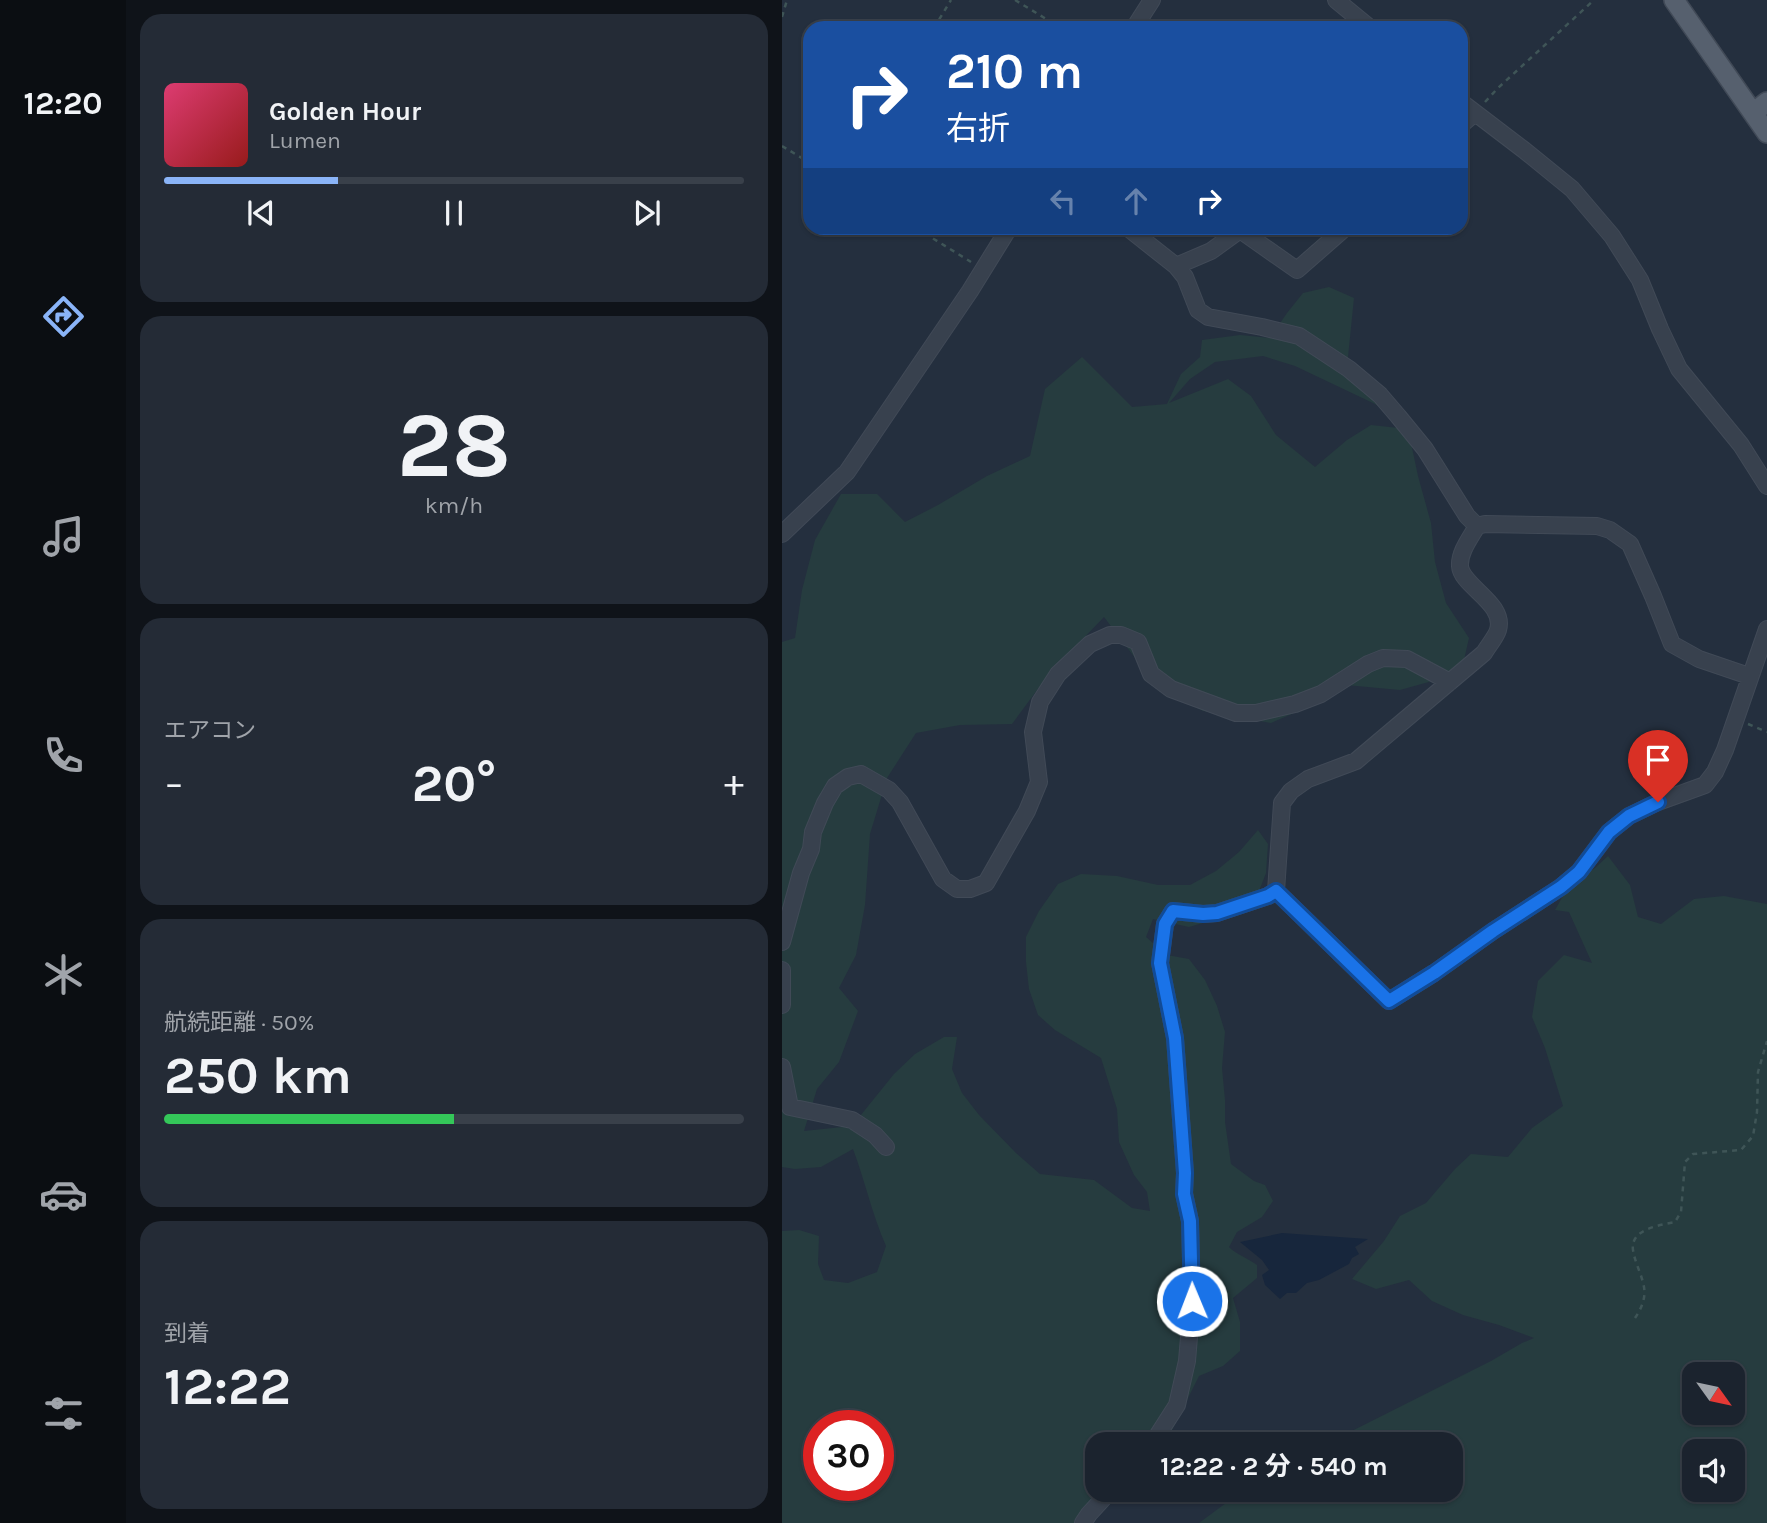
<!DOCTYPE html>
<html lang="ja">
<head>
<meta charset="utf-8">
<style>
	body { margin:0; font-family:Karla,"Noto Sans JP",sans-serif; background:#242b36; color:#f1f3f6; height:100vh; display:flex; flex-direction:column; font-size:26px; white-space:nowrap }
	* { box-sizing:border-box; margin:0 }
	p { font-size:23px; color:#a0a4aa }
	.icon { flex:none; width:38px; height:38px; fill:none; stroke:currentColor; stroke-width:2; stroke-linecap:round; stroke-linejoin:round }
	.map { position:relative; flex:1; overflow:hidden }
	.drawer { display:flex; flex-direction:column; gap:14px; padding:14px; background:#0f1319; width:656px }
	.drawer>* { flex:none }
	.top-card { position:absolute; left:21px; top:21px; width:665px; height:214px; border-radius:21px; box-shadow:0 2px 5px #0004,0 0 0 2px #39404a; background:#1a4fa0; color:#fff; overflow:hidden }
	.needle { width:46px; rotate:123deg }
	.buttons { position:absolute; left:900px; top:1362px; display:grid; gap:14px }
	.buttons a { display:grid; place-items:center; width:63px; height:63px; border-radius:14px; background:#1b232e; box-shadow:0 2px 5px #0004,0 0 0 2px #39404a; font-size:35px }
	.speed { position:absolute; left:21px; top:1410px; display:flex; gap:14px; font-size:35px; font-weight:700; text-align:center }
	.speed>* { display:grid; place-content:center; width:91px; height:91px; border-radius:50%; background:#1b232e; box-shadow:0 2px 5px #0004,0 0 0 2px #39404a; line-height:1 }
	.speed .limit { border:10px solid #d22; background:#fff; color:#111 }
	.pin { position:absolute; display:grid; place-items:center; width:60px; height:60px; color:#fff; margin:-72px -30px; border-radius:50% 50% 50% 0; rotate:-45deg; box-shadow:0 0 7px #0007 }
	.pin .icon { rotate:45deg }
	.me { position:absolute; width:77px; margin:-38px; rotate:359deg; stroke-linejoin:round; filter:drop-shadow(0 0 5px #0008) }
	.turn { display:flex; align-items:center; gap:24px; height:147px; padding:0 28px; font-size:32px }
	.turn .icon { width:91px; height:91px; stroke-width:2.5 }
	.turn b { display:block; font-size:49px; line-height:60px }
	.lanes { display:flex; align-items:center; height:66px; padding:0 28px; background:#0003; justify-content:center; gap:35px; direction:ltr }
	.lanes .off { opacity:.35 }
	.big { font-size:52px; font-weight:700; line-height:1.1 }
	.drawer .tile { flex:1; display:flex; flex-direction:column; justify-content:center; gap:10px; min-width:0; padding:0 24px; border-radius:21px; background:#242b36 }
	.drawer .dial { align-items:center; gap:0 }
	.dial b { font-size:91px; line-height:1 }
	.song { display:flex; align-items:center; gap:21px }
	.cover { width:84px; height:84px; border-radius:10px; background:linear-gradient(135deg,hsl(340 70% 55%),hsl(0 70% 35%)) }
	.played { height:7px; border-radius:4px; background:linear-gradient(90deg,#8ab4f8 30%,#39404a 30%) }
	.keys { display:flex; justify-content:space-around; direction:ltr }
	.heat { display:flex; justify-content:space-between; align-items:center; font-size:38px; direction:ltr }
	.charge { height:10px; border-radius:5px; background:linear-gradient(90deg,#34c759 50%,#39404a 0) }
	.trip { position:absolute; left:303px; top:1432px; width:378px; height:70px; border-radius:21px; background:#1b232e; box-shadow:0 2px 5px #0004,0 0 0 2px #39404a; font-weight:700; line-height:70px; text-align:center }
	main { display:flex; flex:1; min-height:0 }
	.tabs { display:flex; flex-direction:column; width:126px; justify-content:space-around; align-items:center; background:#0b0e12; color:#a0a4aa }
	.tabs .icon { width:49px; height:49px }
	.tabs .active { color:#8ab4f8 }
	.tabs b { font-size:32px; color:#f1f3f6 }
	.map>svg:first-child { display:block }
</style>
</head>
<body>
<main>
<nav class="tabs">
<b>12:20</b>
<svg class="icon active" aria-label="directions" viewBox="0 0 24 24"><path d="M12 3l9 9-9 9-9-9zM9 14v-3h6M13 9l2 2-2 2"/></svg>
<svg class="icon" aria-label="music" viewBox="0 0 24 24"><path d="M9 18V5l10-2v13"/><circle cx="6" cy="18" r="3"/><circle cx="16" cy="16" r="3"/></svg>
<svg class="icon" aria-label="phone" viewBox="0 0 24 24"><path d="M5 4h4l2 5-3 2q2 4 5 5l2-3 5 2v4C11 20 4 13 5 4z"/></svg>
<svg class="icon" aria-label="climate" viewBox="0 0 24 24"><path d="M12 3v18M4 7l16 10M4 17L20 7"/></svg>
<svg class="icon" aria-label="car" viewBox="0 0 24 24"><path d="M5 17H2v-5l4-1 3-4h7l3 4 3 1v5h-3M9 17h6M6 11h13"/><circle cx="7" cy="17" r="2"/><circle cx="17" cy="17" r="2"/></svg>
<svg class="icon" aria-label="filters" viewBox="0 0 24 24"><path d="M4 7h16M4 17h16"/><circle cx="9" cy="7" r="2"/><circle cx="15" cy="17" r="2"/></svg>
</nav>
<section class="drawer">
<div class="tile">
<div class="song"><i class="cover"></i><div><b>Golden Hour</b><p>Lumen</p></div></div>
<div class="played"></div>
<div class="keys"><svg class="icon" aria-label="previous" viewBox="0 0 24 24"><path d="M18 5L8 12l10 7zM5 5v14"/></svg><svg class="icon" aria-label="pause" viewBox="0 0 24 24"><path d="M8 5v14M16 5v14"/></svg><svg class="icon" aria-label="next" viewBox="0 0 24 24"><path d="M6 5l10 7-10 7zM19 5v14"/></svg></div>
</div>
<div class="tile dial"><b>28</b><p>km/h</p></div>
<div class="tile"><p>エアコン</p>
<div class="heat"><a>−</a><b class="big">20°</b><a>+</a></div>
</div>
<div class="tile"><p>航続距離 · 50%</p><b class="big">250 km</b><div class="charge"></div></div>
<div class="tile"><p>到着</p><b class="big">12:22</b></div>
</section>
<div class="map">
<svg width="985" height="1523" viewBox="0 0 985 1523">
	<rect width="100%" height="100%" fill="#242f3e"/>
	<path fill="#263c3f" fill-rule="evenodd" d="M547,287L572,298L566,357L569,372L612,417L593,404L513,366L481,356L433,362L408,379L387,403L446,379L469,396L494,435L533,467L565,440L589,425L626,429L636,476L649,523L653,562L664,603L687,638L679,673L618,690L564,685L537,702L489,723L421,711L376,688L322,617L267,674L230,724L178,725L134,733L105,778L88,834L83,905L74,955L57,988L76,1011L57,1062L35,1089L22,1131L70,1126L112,1074L133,1054L162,1037H175L170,1069L180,1093L197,1115L234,1153L258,1174L312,1180L350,1208L368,1211L365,1192L352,1175L337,1142L335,1109L319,1058L273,1030L256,1015L247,989L244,962V937L257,911L276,884L299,874L335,876L376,885H408L434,871L457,852L476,830L486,844L484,873L472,904L431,920L407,927L371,919L364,937L385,955L407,959L423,980L435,1006L443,1032L440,1068L443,1100V1122L449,1164L472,1181L483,1185L491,1201L480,1217L455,1232L447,1247C452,1253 467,1259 475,1265V1278L451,1298L458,1322V1351L441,1366L417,1376L383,1444H315V1489H344L323,1507L311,1523H0V1231L17,1230L37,1236L36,1264L42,1280L66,1283L95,1272L104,1246C90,1214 83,1181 71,1149L39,1167L13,1169L0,1167V642L13,638L20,590L33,540L59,494H95L123,522L156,505L205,476L248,456L263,389L300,357L350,407L385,404L399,374L418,357L420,340L458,335L488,338L505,313L521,293ZM37,1426H96V1486H37Z
		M826,856L848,885L856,917L879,924L912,899L942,896L985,904V1523H417L444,1503L469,1489H668V1444H544L709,1361L740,1343L752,1338L717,1325L681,1315L650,1301L627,1280L594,1289L570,1279L602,1241L618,1216L644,1203L673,1169L689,1154L726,1157L750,1128L781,1106L763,1048L750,1017L756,981L782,955L810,963L787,912L773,910L786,887L813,868ZM912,1374H950V1412H912ZM912,1451H950V1489H912Z"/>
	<path fill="#17263c" d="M500,1233L586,1239L573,1247L577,1254L570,1258L567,1264L537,1280L525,1283L514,1293H505L498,1299L483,1285L480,1275L487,1270L480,1260L458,1242Z"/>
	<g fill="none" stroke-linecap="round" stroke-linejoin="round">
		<g stroke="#414a57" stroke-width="18">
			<path id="minor" d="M554,0L588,28
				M352,28L370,0
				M679,102L742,150L790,189L830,236L858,280L878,329L897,369L959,445L985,486
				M679,125L693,113
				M346,228L394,266L403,277L416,310L426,317L480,327L517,336L567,369L598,395L616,416L643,449L685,516L695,526
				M394,266L429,251L458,230L515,270L563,228
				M695,526L703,524L815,526L828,530L848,544L871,596L890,644L917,659L967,676
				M0,534L65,472L188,291L227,228
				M494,891L607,1001L652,973L711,931L779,887L797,872L827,832L847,816L876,802L923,785L933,772L943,750L985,629
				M494,891L500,803L509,791L526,779L574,761L702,653C706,646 714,637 716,630C724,603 679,586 678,566C677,552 689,537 695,526
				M0,942L19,873L29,849L31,832L43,803L53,786L66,777L79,774L107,790L118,802L161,879L175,889H188L204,883L245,811L257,782L251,732L258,702L276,674L308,644L328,635H339L356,642L369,674L389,689L454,713H474L513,704L539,694L586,664L601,658L625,659L668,682
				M0,970V1005
				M0,1067L8,1107L70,1120L93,1135L104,1147
				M370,1444L395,1405L405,1361L410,1301L408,1221L402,1193L403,1173L393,1038L378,963L383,924L391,911L421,914L435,913L486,896L494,891
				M301,1523L307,1514L330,1489"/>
		</g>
		<g stroke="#414a57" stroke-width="22">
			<path id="major" d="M892,0L985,133
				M971,113L985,102"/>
		</g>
		<path stroke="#3f5557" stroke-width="2.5" stroke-dasharray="5 5" stroke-linecap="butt" d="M233,0L279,28
			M0,17L5,0
			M152,28L169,0
			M703,102L716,88L812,0
			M0,146L28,163
			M134,228L189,262
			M966,724L985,732
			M853,1318C859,1309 864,1299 862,1287C860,1275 853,1263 851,1250C848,1229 878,1225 893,1222L899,1212L903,1162L911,1154L959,1150L971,1136L975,1112L976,1072L985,1041"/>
		<use href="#minor" stroke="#38414e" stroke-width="16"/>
		<use href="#major" stroke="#56606e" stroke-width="19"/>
	</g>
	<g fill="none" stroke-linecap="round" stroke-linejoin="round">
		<g stroke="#114b97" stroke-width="18">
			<path id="route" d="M410,1301L408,1221L402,1194L403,1173L393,1038L378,963L383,924L391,911L421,914L435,913L486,896L494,891L607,1001L652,973L711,931L779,887L797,872L827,832L847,816L876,802"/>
		</g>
		<use href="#route" stroke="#1a73e8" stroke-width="12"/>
	</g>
</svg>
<div class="buttons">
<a><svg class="needle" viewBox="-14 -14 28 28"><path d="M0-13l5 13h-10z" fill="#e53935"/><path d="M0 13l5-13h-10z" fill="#a0a4aa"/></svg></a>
<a><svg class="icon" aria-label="sound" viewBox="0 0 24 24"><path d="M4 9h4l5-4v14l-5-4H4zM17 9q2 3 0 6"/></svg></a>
</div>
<div class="speed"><div class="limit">30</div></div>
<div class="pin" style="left:876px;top:802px;background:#d93025"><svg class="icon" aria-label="arrive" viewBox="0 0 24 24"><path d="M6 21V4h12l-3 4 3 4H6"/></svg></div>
<svg class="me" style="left:410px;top:1301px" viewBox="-20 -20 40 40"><circle r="17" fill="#1a73e8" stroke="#fff" stroke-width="3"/><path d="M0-11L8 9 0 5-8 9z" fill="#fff"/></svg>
<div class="trip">12:22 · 2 分 · 540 m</div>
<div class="top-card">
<div class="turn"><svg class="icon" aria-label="right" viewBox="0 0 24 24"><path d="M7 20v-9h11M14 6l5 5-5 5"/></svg><div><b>210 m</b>右折</div></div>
<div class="lanes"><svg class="icon off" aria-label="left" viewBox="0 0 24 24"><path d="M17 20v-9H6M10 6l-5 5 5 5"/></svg><svg class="icon off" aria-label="ahead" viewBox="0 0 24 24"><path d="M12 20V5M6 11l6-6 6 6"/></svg><svg class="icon" aria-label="right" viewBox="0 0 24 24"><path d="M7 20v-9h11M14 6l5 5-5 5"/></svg></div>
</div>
</div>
</main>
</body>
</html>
